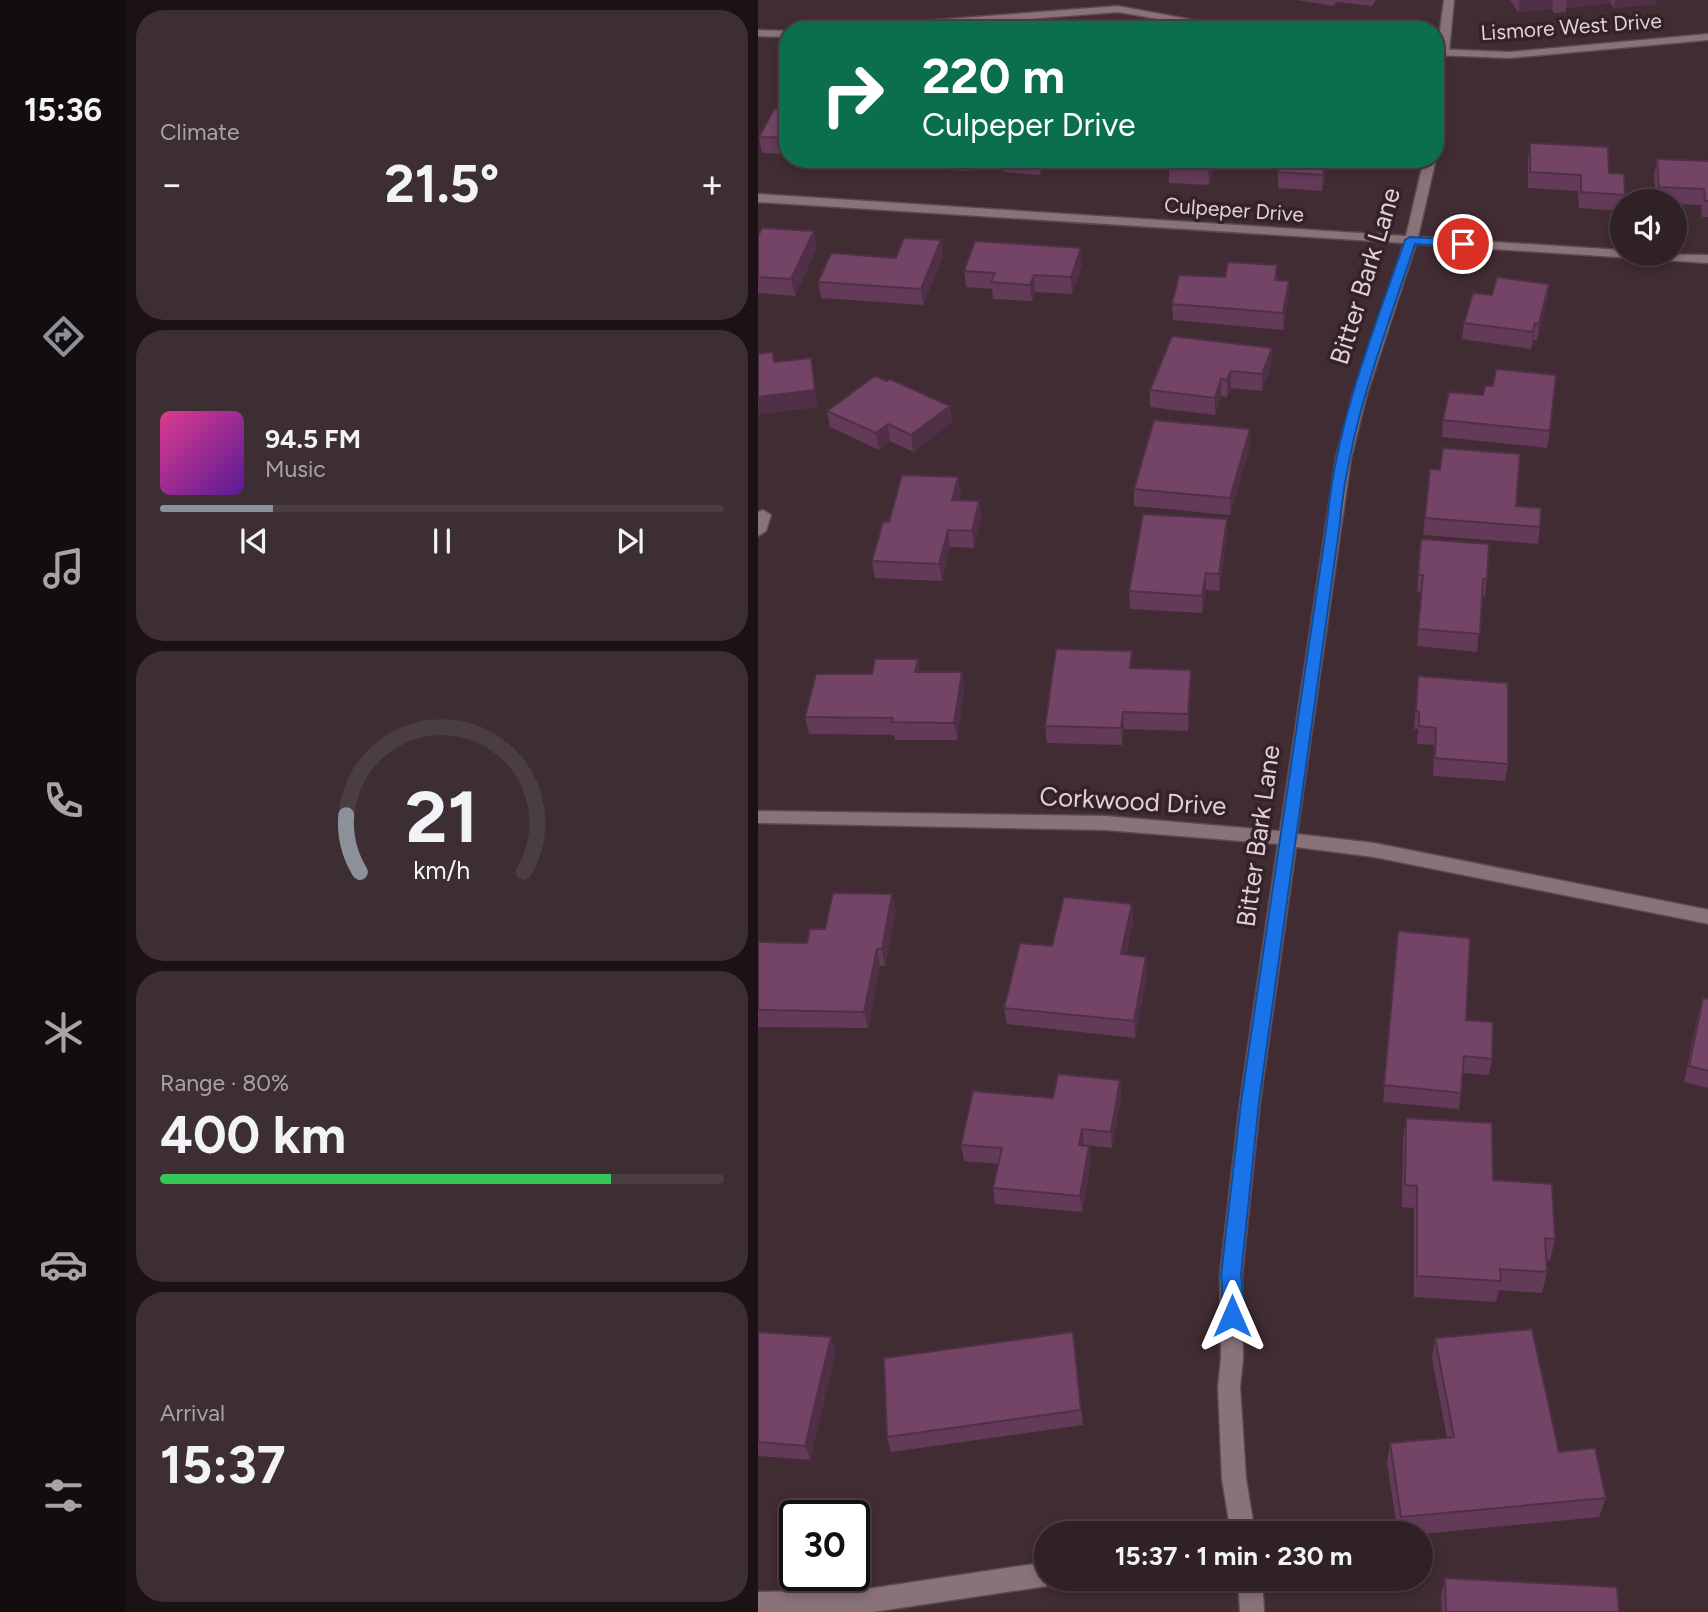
<!DOCTYPE html>
<html lang="en">
<head>
<meta charset="utf-8">
<style>
	body { margin:0; font-family:Figtree,sans-serif; background:#3c2e32; color:#f1f3f6; height:100vh; display:flex; flex-direction:column; font-size:26px; white-space:nowrap }
	* { box-sizing:border-box; margin:0 }
	p { font-size:23px; color:#a8a3a7 }
	.icon { flex:none; width:38px; height:38px; fill:none; stroke:currentColor; stroke-width:2; stroke-linecap:round; stroke-linejoin:round }
	.map { position:relative; flex:1; overflow:hidden }
	.side { display:flex; flex-direction:column; gap:10px; padding:10px; background:#1a1215; width:632px }
	.side>* { flex:none }
	.top-card { position:absolute; left:21px; top:21px; width:665px; height:147px; border-radius:28px; box-shadow:0 4px 10px #0003,0 0 0 2px #4b3e43; background:#0b6e4f; color:#fff; overflow:hidden }
	.controls { position:absolute; left:852px; top:189px; display:grid; gap:14px }
	.controls a { display:grid; place-items:center; width:77px; height:77px; border-radius:50%; background:#302126; box-shadow:0 4px 10px #0003,0 0 0 2px #4b3e43; font-size:35px }
	.speed { position:absolute; left:21px; top:1500px; display:flex; gap:14px; font-size:35px; font-weight:700; text-align:center }
	.speed>* { display:grid; place-content:center; width:91px; height:91px; border-radius:50%; background:#302126; box-shadow:0 4px 10px #0003,0 0 0 2px #4b3e43; line-height:1 }
	.speed .limit { border:4px solid #111; border-radius:10px; background:#fff; color:#111 }
	.pin { position:absolute; display:grid; place-items:center; width:60px; height:60px; color:#fff; margin:-30px; border:4px solid #fff; border-radius:50%; box-shadow:0 2px 7px #0007 }
	.me { position:absolute; width:77px; margin:-38px; rotate:0deg; stroke-linejoin:round; filter:drop-shadow(0 0 5px #0008) }
	.turn { display:flex; align-items:center; gap:24px; height:147px; padding:0 28px; font-size:32px }
	.turn .icon { width:91px; height:91px; stroke-width:2.5 }
	.turn b { display:block; font-size:49px; line-height:60px }
	.big { font-size:52px; font-weight:700; line-height:1.1 }
	.side .widget { flex:1; display:flex; flex-direction:column; justify-content:center; gap:10px; min-width:0; padding:0 24px; border-radius:28px; background:#3c2e32 }
	.side .dial { align-items:center; gap:0 }
	.dial svg { height:182px; overflow:visible; fill:none; stroke:#4b3e43; stroke-width:7; stroke-linecap:round; text-anchor:middle }
	.dial text { fill:#f1f3f6; stroke:none }
	.song { display:flex; align-items:center; gap:21px }
	.cover { width:84px; height:84px; border-radius:10px; background:linear-gradient(135deg,hsl(330 70% 55%),hsl(270 70% 35%)) }
	.played { height:7px; border-radius:4px; background:linear-gradient(90deg,#8c9099 20%,#4b3e43 20%) }
	.keys { display:flex; justify-content:space-around; direction:ltr }
	.heat { display:flex; justify-content:space-between; align-items:center; font-size:38px; direction:ltr }
	.charge { height:10px; border-radius:5px; background:linear-gradient(90deg,#34c759 80%,#4b3e43 0) }
	.trip { position:absolute; left:276px; top:1521px; width:399px; height:70px; border-radius:35px; background:#302126; box-shadow:0 4px 10px #0003,0 0 0 2px #4b3e43; font-weight:700; line-height:70px; text-align:center }
	main { display:flex; flex:1; min-height:0 }
	.tab-bar { display:flex; flex-direction:column; width:126px; justify-content:space-around; align-items:center; background:#130d0f; color:#a8a3a7 }
	.tab-bar .icon { width:49px; height:49px }
	.tab-bar .active { color:#8c9099 }
	.tab-bar b { font-size:32px; color:#f1f3f6 }
	.map>svg:first-child { display:block }
</style>
</head>
<body>
<main>
<nav class="tab-bar">
<b>15:36</b>
<svg class="icon active" aria-label="directions" viewBox="0 0 24 24"><path d="M12 3l9 9-9 9-9-9zM9 14v-3h6M13 9l2 2-2 2"/></svg>
<svg class="icon" aria-label="music" viewBox="0 0 24 24"><path d="M9 18V5l10-2v13"/><circle cx="6" cy="18" r="3"/><circle cx="16" cy="16" r="3"/></svg>
<svg class="icon" aria-label="phone" viewBox="0 0 24 24"><path d="M5 4h4l2 5-3 2q2 4 5 5l2-3 5 2v4C11 20 4 13 5 4z"/></svg>
<svg class="icon" aria-label="climate" viewBox="0 0 24 24"><path d="M12 3v18M4 7l16 10M4 17L20 7"/></svg>
<svg class="icon" aria-label="car" viewBox="0 0 24 24"><path d="M5 17H2v-5l4-1 3-4h7l3 4 3 1v5h-3M9 17h6M6 11h13"/><circle cx="7" cy="17" r="2"/><circle cx="17" cy="17" r="2"/></svg>
<svg class="icon" aria-label="filters" viewBox="0 0 24 24"><path d="M4 7h16M4 17h16"/><circle cx="9" cy="7" r="2"/><circle cx="15" cy="17" r="2"/></svg>
</nav>
<section class="side">
<div class="widget"><p>Climate</p>
<div class="heat"><a>−</a><b class="big">21.5°</b><a>+</a></div>
</div>
<div class="widget">
<div class="song"><i class="cover"></i><div><b>94.5 FM</b><p>Music</p></div></div>
<div class="played"></div>
<div class="keys"><svg class="icon" aria-label="previous" viewBox="0 0 24 24"><path d="M18 5L8 12l10 7zM5 5v14"/></svg><svg class="icon" aria-label="pause" viewBox="0 0 24 24"><path d="M8 5v14M16 5v14"/></svg><svg class="icon" aria-label="next" viewBox="0 0 24 24"><path d="M6 5l10 7-10 7zM19 5v14"/></svg></div>
</div>
<div class="widget dial"><svg viewBox="0 0 100 80">
<path d="M14 69A42 42 0 1 1 86 69"/>
<path d="M14 69A42 42 0 0 1 8 44" stroke="#8c9099"/>
<text x="50" y="56" font-size="32" font-weight="700">21</text>
<text x="50" y="72" font-size="11">km/h</text>
</svg></div>
<div class="widget"><p>Range · 80%</p><b class="big">400 km</b><div class="charge"></div></div>
<div class="widget"><p>Arrival</p><b class="big">15:37</b></div>
</section>
<div class="map">
<svg width="951" height="1612" viewBox="0 0 951 1612">
	<rect width="100%" height="100%" fill="#402c32"/>
	<g fill="none" stroke-linecap="round" stroke-linejoin="round">
		<g stroke="#5a494e" stroke-width="3">
			<path id="service" d="M686,0H696L691,52L685,55L679,52Z"/>
		</g>
		<g stroke="#5a494e" stroke-width="3">
			<path id="minor" d="M360,6L489,30H463L360,12L131,30H80L85,27Z
				M0,30L30,31V37L0,36Z
				M951,34V40L751,58L677,55V49L751,52Z
				M677,158L678,159L660,237L864,250V254L951,255V263L658,244L609,394L593,458L539,834L616,843L951,910V924L616,857L538,847L502,1102L484,1275L485,1359L482,1387L488,1479L497,1533H473L464,1479L460,1387L463,1359L462,1275L482,1102L520,844L348,830L0,823V811L348,816L522,831L578,458L595,394L646,243L0,202V194L648,236L666,159Z
				M5,510L13,515L8,531L0,536V512Z
				M289,1562V1578H299L297,1582L289,1586L115,1612H0V1592L109,1589Z
				M480,1578H504L506,1612H482Z"/>
		</g>
		<use href="#service" fill="#897279" fill-rule="evenodd"/>
		<use href="#minor" fill="#897279" fill-rule="evenodd"/>
	</g>
	<path fill="#633a58" d="M539,0H618L614,6L578,2L576,6Z
		M752,0H899V4L856,8L852,3L808,8V12L796,13L794,9L760,12Z
		M30,110V159L29,154L4,153L1,137Z
		M772,143L851,173L867,195L866,201H864V211L821,208L820,191L770,188V158Z
		M32,159H94L93,163Z
		M171,159H217L212,171L173,169Z
		M244,159H288L282,175L245,172Z
		M367,159H457L451,185L411,183V170L368,169Z
		M523,159H571L564,191L520,188V172Z
		M899,159L951,161V217H944L943,205L917,204V201H898L896,175Z
		M0,236L59,248L37,296L0,293Z
		M185,257L165,305L63,298L60,282L138,258Z
		M324,265L314,294L277,292L274,301L235,299L234,289L208,287L206,271Z
		M519,265V280L531,281L530,297L525,330L415,320L414,304L467,277Z
		M791,284L789,300L779,340H775L773,349L704,339L706,323L734,295Z
		M414,336L513,365L504,391L473,388L469,397L463,396L457,415L392,407V390Z
		M192,406L194,422L155,452L132,441L121,450L72,427L69,411Z
		M685,420L792,431L789,448L684,437Z
		M492,446L472,515L376,506V489Z
		M672,469L682,470L758,506L782,527L780,544L665,535Z
		M203,494L201,500L221,501L223,518L216,548L192,547L184,581L117,578L114,561L131,522Z
		M469,536L461,591L448,590L444,613L372,609L371,591Z
		M663,539L729,579L727,596H724L719,652L659,646L663,592H659Z
		M162,672H204L206,689L199,740H137L136,735L51,734L47,717L114,674Z
		M660,676L750,764L747,781L675,776L676,745L659,744L660,729H656Z
		M433,687L430,731L366,729L364,745L289,743L287,726Z
		M374,904L375,921L368,955L388,957L389,974L377,1038L249,1024L246,1008L294,946Z
		M138,911L127,966H122L110,1028L0,1027V942L49,943L67,929Z
		M640,931L708,1020L734,1059L731,1075L705,1073L701,1109L625,1102Z
		M945,998L951,999V1088L926,1082L940,1015Z
		M362,1080L363,1097L354,1148L326,1145L333,1162L324,1212L237,1204L235,1188L240,1164L206,1161L203,1145L295,1098Z
		M648,1118L735,1180L797,1239L792,1261L788,1260L789,1272L784,1293L741,1290L738,1302L656,1297V1208L644,1207L645,1140Z
		M0,1332L73,1337L78,1352L52,1460L0,1456Z
		M315,1332L325,1425L133,1452L129,1437Z
		M677,1338L801,1452L848,1498L841,1517L663,1534L640,1533L629,1463L632,1443L689,1438L674,1358Z
		M687,1578L861,1612H684L683,1596Z"/>
	<path fill="#503047" d="M762,0H795L794,9L760,12Z
		M809,0H853L852,3L808,8Z
		M857,0H899V4L856,8Z
		M211,159H217L212,171Z
		M281,159H288L282,175Z
		M453,159H457L451,185L450,169Z
		M568,159H571L564,191L565,175Z
		M56,231L59,248L37,296L33,279Z
		M183,240L185,257L165,305L163,289Z
		M323,248L324,265L314,294L313,277Z
		M276,275L277,292L274,301L272,285Z
		M531,281L530,297L525,330V313Z
		M791,284L789,300L779,340L781,324Z
		M777,323L775,340L773,349L775,332Z
		M514,348L513,365L504,391V374Z
		M53,358L60,407L0,415V397Z
		M473,371V388L469,397V380Z
		M463,379V396L457,415V398Z
		M192,406L194,422L155,452L153,435Z
		M130,424L132,441L121,450L118,433Z
		M492,429V446L472,515V498Z
		M200,477L203,494L196,517L194,500Z
		M221,501L223,518L216,548L214,531Z
		M469,519V536L461,591V574Z
		M190,530L192,547L184,581L181,564Z
		M448,573V590L444,613V596Z
		M160,659L163,676L157,672Z
		M433,670V687L430,731V714Z
		M204,672L206,689L199,740L196,723Z
		M365,712L366,729L364,745L363,728Z
		M134,894L138,911L127,966L124,949Z
		M374,904L375,921L364,971L363,954Z
		M119,949L122,966L110,1028L106,1012Z
		M388,957L389,974L377,1038L376,1021Z
		M362,1080L363,1097L354,1148L353,1132Z
		M324,1129L326,1145H321Z
		M331,1146L333,1162L324,1212L322,1196Z
		M73,1337L78,1352L52,1460L47,1446Z"/>
	<path fill="#734466" stroke="#503047" stroke-width="2" d="M16,109L30,110V143H27L29,138L1,137Z
		M772,143L850,147L851,173L866,174L867,195L823,192V175L772,172Z
		M413,159H453L450,169L411,167Z
		M523,159H568L565,175L520,172Z
		M899,159L951,161V201H947L946,189L901,187Z
		M4,228L56,231L33,279L0,277V236Z
		M146,238L183,240L163,289L60,282L73,253L138,258Z
		M217,241L323,248L313,277L276,275L272,285L233,282L237,273L206,271Z
		M470,262L519,265L517,280L531,281L525,313L414,304L421,275L467,277Z
		M739,277L791,284L781,324L777,323L775,332L706,323L715,293L734,295Z
		M414,336L514,348L504,374L473,371L469,380L463,379L457,398L392,390Z
		M15,352L16,362L53,358L57,390L0,397V354Z
		M738,369L798,375L792,431L685,420L691,392L725,395L727,386H735Z
		M117,376L129,381L132,379L192,406L153,435L130,424L118,433L69,411Z
		M396,420L492,429L472,498L376,489Z
		M685,448L762,454L758,506L783,508L782,527L667,518L672,469L682,470Z
		M144,475L200,477L194,500L221,501L214,531L190,530L181,564L114,561L125,522H131Z
		M385,514L469,519L461,574L448,573L444,596L371,591Z
		M663,539L731,544L729,579H725L722,634L660,629L665,575H660Z
		M298,649L374,651L372,668L433,670L430,714L365,712L363,728L287,726Z
		M117,659H160L157,672H204L196,723L134,722L135,718L47,717L58,674H114Z
		M660,676L750,683V764L677,758L678,728L661,726V712L658,711Z
		M75,893L134,894L124,949H119L106,1012L0,1010V942L49,943L52,929H67Z
		M306,897L374,904L363,954L388,957L376,1021L246,1008L262,943L294,946Z
		M640,931L712,938L708,1020L735,1022L734,1059L706,1056L703,1093L626,1085Z
		M945,998L951,999V1071L931,1066Z
		M300,1074L362,1080L353,1132L324,1129L321,1145L331,1146L322,1196L235,1188L244,1148L203,1145L215,1091L295,1098Z
		M648,1118L734,1123L735,1180L794,1184L797,1239L787,1238L789,1272L742,1269L743,1281L659,1276V1186L647,1185Z
		M774,1329L801,1452L837,1448L848,1498L643,1517L632,1443L696,1437L677,1338Z
		M0,1332L73,1337L47,1446L0,1442Z
		M315,1332L323,1410L129,1437L126,1358Z
		M687,1578L859,1587L861,1612H688Z"/>
	<path fill="#1a73e8" stroke="#114b97" stroke-width="2" d="M652,237L705,240L710,244L705,247L657,244C627,335 590,428 582,523L501,1102L483,1275L486,1302L481,1322L474,1325L467,1322C462,1312 465,1287 463,1275L483,1102L569,523C577,426 615,332 647,240Z"/>
	<g text-anchor="middle" stroke-width="7" stroke-linejoin="round" paint-order="stroke">
		<g font-size="21" fill="#ded1d5" stroke="#352228">
			<text transform="translate(813 27) rotate(-4)" y="7">Lismore West Drive</text>
			<text transform="translate(476 210) rotate(4)" y="7">Culpeper Drive</text>
		</g>
		<g font-size="26" fill="#ded1d5" stroke="#352228">
			<text transform="translate(607 276) rotate(-73)" y="9">Bitter Bark Lane</text>
			<text transform="translate(375 801) rotate(3)" y="9">Corkwood Drive</text>
			<text transform="translate(500 836) rotate(-82)" y="9">Bitter Bark Lane</text>
		</g>
	</g>
</svg>
<div class="controls">
<a><svg class="icon" aria-label="sound" viewBox="0 0 24 24"><path d="M4 9h4l5-4v14l-5-4H4zM17 9q2 3 0 6"/></svg></a>
</div>
<div class="speed"><div class="limit">30</div></div>
<div class="pin" style="left:705px;top:244px;background:#d93025"><svg class="icon" aria-label="arrive" viewBox="0 0 24 24"><path d="M6 21V4h12l-3 4 3 4H6"/></svg></div>
<svg class="me" style="left:474px;top:1316px" viewBox="-20 -20 40 40"><path d="M0-17L14 15 0 8-14 15z" fill="#1a73e8" stroke="#fff" stroke-width="4"/></svg>
<div class="trip">15:37 · 1 min · 230 m</div>
<div class="top-card">
<div class="turn"><svg class="icon" aria-label="right" viewBox="0 0 24 24"><path d="M7 20v-9h11M14 6l5 5-5 5"/></svg><div><b>220 m</b>Culpeper Drive</div></div>
</div>
</div>
</main>
</body>
</html>
